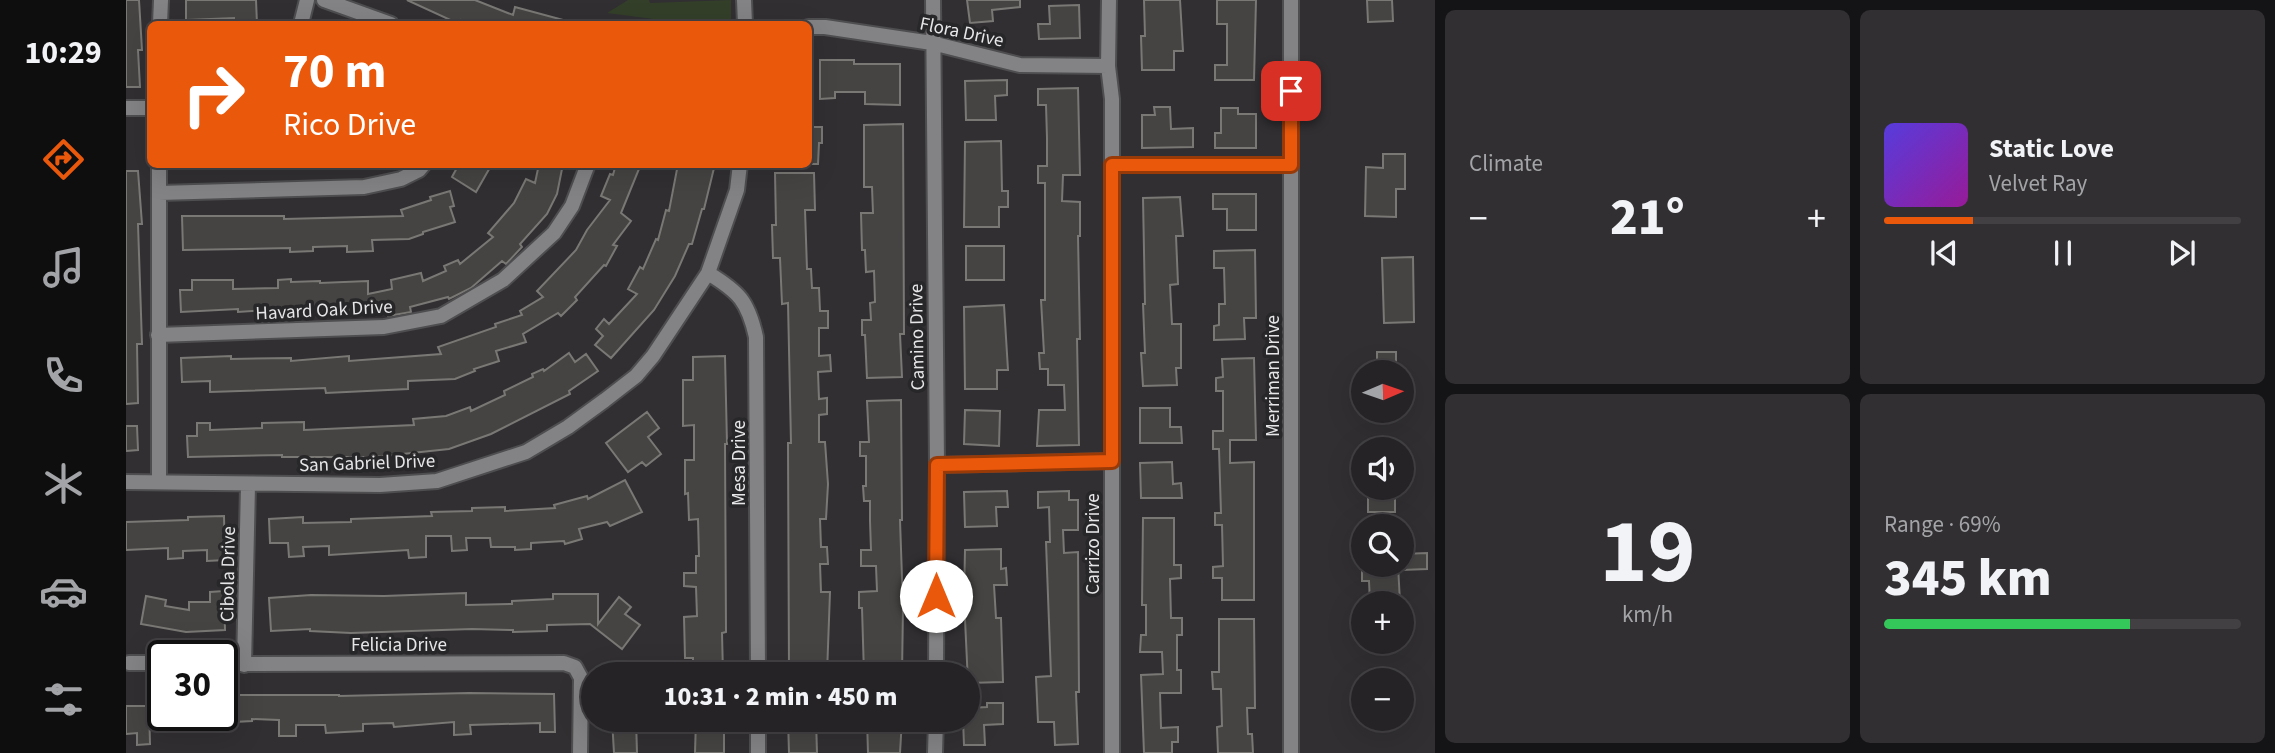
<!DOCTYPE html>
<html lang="en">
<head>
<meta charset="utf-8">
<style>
	body { margin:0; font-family:"Source Sans 3",sans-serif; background:#312f32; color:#f1f3f6; height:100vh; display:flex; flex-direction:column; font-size:26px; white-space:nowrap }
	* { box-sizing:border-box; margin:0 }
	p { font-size:23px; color:#a3a4a7 }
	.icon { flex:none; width:38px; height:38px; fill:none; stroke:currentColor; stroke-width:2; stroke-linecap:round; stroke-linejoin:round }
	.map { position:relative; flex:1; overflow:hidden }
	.sheet { display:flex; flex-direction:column; gap:10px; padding:10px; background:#141315; width:840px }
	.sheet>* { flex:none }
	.guide { position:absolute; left:21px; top:21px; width:665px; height:147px; border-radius:10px; box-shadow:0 7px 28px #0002,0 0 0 2px #424043; background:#ea580c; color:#fff; overflow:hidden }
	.needle { width:46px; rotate:88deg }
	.buttons { position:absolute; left:1225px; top:360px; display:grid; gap:14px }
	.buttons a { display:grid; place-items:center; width:63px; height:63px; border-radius:50%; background:#252326; box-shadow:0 7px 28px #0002,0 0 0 2px #424043; font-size:35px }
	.speed { position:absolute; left:21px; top:640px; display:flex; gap:14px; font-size:35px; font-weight:700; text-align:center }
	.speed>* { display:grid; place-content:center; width:91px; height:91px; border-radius:50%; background:#252326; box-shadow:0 7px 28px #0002,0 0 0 2px #424043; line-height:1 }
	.speed .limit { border:4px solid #111; border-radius:10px; background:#fff; color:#111 }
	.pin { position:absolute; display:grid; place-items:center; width:60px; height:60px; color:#fff; margin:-30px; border-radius:14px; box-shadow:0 4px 10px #0006 }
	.me { position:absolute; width:77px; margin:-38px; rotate:0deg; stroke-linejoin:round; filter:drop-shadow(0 0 5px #0008) }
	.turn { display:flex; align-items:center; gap:24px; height:147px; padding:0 21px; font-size:32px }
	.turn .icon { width:91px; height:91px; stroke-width:2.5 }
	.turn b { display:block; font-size:49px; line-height:60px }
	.big { font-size:52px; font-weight:800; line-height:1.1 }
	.sheet .tile { flex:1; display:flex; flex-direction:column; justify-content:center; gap:10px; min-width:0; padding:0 24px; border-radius:10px; background:#312f32 }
	.sheet .dial { align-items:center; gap:0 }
	.dial b { font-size:91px; line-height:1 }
	.song { display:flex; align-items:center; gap:21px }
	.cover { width:84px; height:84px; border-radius:10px; background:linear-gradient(135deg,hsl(250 70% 55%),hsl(300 70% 35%)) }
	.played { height:7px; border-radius:4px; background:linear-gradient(90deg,#ea580c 25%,#424043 25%) }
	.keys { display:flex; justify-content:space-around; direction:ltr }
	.heat { display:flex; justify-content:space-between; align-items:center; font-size:38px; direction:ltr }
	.charge { height:10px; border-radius:5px; background:linear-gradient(90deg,#34c759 69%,#424043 0) }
	.sheet .tiles { flex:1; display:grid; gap:10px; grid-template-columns:repeat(2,1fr) }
	.trip { position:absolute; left:455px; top:662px; width:399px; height:70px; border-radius:35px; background:#252326; box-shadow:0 7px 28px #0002,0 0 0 2px #424043; font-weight:800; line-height:70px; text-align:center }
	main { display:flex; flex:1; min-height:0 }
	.tabs { display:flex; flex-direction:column; width:126px; justify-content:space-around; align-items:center; background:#0f0e0f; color:#a3a4a7 }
	.tabs .icon { width:49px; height:49px }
	.tabs .on { color:#ea580c }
	.tabs b { font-size:32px; color:#f1f3f6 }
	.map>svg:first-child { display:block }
</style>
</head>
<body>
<main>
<nav class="tabs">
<b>10:29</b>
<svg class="icon on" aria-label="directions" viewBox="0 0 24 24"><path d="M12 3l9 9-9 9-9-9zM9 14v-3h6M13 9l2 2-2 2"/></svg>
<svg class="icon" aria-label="music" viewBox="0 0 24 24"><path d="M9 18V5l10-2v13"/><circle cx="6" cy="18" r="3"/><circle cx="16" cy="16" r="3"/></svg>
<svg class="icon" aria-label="phone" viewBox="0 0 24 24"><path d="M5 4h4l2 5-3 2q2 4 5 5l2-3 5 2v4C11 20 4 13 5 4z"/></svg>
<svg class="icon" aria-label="climate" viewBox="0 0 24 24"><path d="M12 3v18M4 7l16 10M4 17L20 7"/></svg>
<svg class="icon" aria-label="car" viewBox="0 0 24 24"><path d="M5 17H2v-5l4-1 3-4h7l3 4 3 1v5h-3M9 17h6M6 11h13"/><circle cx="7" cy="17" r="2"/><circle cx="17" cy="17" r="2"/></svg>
<svg class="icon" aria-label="filters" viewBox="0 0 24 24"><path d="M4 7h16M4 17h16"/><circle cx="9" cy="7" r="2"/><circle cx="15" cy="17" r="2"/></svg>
</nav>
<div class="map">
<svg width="1309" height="753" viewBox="0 0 1309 753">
	<rect width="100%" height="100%" fill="#312f32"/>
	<path fill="#333f29" d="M502,0H523L524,3L605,0V19L602,24L558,23L481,13Z"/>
	<path fill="#454442" stroke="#7a7875" stroke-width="2" d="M0,0H13L16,50H12L14,87H0Z
		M60,0H130L131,24H108V18L60,20Z
		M281,0H349L387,15L389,7L441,21V24H346L335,20L333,24Z
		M841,0H894V7L866,10L867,21L844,23Z
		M1018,0H1054L1057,51H1048V70H1016L1015,36H1019Z
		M1091,0H1130L1128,80H1089V65H1101V24H1091Z
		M1241,0H1266L1267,21L1242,22Z
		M953,5L954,38L913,39L912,24H924L923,6Z
		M694,60H728V64H774V105L739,104V92H709V98L694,99Z
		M881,80V95L869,96L870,120H840L839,81Z
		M952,88L954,175H937L936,201L954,202V236H952L954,339H951L953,445L911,446L913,410H939L938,385H922V369H914L913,353H918L915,300H919V183H912V166H921V138L920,105H912V89Z
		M1028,107H1044L1045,129L1067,128V147L1016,148V115H1029Z
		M1095,108H1112V114H1130V148H1089V133H1095Z
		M777,124L778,334H774L776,377L741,378L739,335H736V320H745L744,303L749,302L748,271L740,272L739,250H736L735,213H747L746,187H738V125Z
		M682,127H696V143H693L692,164H682Z
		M875,141L876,191H882V207H873V227H838L839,142Z
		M1257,154H1279V189H1270V217L1239,216L1240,167L1257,168Z
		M333,164H366L350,192L326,177Z
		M413,164H437L431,194L421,214L394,244L396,247L380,264L376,261L345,288L323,299L322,297L284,307L285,312L262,316L261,311L223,313V316L200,317V312L143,314V310L112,312V309L55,312L54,290H66V280H107V289L152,288V280L165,279V282L194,281V283L242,281V294L266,289L265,280L295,273L297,281L320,271L318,266L332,260L334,264L367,237L362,233L388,203L400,179L409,183Z
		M490,164H515L495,213L505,221L487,245L491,246L480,266L478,265L449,297L451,300L435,316L432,313L397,334L400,342L370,351L373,361L348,369L349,371L329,379L282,381V389L200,393L199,388L84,392V381L56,382L55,358L105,356V359L165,358V361L223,356V361L315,354L312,347L370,327L369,324L396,315L394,311L417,297L411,291L450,250L461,230L484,200L475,196L484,174L487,175Z
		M552,164H589L578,209H576L566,244H563L549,276L528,310L485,358L469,345L477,336L470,329L478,319L483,324L511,294L502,289L514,267L517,269L530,239L532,240L540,210L543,211Z
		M0,171H12L16,224H12L16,344H11L12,403L0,404Z
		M649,173H688L689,210H679L681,269H685L686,288H693L694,311H702V328H693V356L704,355L705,371L692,372L693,399L701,398V414L693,415V442H699L702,484L700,519H694L695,547H701L702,564H694L695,592H704L701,674H663L662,443H665L662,303L656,304L654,258H647L646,225H650Z
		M324,191L328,206L324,207L329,222L297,232V234L283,239L246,240L247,251L221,252V246L187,247V251L164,252V248L57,250L56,216H158V219L277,216L275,210L305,200L304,197Z
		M1087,194H1130V230H1101V209H1087Z
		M1054,197L1057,236H1050L1052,284L1044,285L1046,324H1055V368H1050L1051,385L1017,386L1015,353H1019L1017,304H1019L1017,198Z
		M840,246H878V280H840Z
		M1129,250L1130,318H1118L1119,339L1088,340V326L1093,325V304H1099L1098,268H1088V251Z
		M1287,257L1288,322L1258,323L1256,258Z
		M878,305L882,370H871V389H839L838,307Z
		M1251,352H1270V373H1251Z
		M443,353L449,362L460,354L472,371L443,391L444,394L365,434L323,449L248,457H156V455L62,457L61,436H71V423H84V430L136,428V423L178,422V430L288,425L287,419L320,416L344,407L345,411L379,395L378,391L407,377L406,374L417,369L418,371Z
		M599,356L601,444H599L600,632L596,633L597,674H567V658H559L558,617L571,616L570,587L558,586V573H570V556H573L572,519L563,520L562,493L559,494V460H568V425L557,426V380H567V357Z
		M1128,358L1130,440H1104V463L1128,462V600H1096V578H1087V567L1097,566L1096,525H1089V513H1095L1093,449H1087V431H1097V391H1090V378L1097,377L1096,359Z
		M775,400L776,520H774L777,607L776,674H738L736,608H733V592L751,591L750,566H735V550H745L744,521V501H738L737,486H740V456H734V442H743L741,401Z
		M1014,408H1044V427H1055L1056,443H1014Z
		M839,410L874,411L873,446L838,444Z
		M521,412L533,428L522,437L535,454L520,466L516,462L502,472L480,443Z
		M0,426H11L12,450L0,451Z
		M1046,462L1047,484L1055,483L1056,498H1015L1014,463Z
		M499,480L516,512L484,526L481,522L453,529L456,539L439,544L438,541L405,543V549L389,550V547H365L364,538H340L341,550L326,551L325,536H300V557L283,558L282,550L203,555V546L177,547L178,556L163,557L162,543H144L143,519L177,517V523L225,522V519L306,516L305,512L346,511V508L379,507V511L429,508L428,505L461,496L462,499Z
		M1242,488H1269V512H1242Z
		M881,491L882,507H870L871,526L839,527L838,492Z
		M943,491V500H952V530H937L938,553L952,552L953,692H950L952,744L929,745L928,722H912L910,677L925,676L920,542H924L923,507L912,508V492Z
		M98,516L99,560L81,561V550L57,551V558L42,559V548L0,550V522L62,520V517Z
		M1017,518H1048V565H1055V578L1044,579L1045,618H1056V635H1051V670H1055V693H1034L1035,728L1052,727V742H1046V753H1018L1015,675L1037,674L1036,652H1014L1015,635H1020V605H1016Z
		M875,549V569L880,568L881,585H868L870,618H875L877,682L842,683L838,598L839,550Z
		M1301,553V569L1276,570V554Z
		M1236,565H1272L1274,602L1244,603L1243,581H1236Z
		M98,591L99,630L60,632L15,624L20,596L40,600L39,606L63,610V602H84V592Z
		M340,593V605L386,604V601L427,599V594H472V624L493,597L505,607L499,614L514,625L496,649L464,624L421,625V631L387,632V630L346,629L225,633L184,631V629L145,631L143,598L185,595L258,596Z
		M1093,619H1128L1129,708H1121L1122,734H1126L1127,753H1092L1091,727L1096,726L1095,689H1087L1086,672H1093Z
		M343,693L428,694L429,732H414V723L344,725L345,734L328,735V722L268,727L267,723L237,724V731L200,733L199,725H170V736H153V720L126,719V721L108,722L107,727L94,728L96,695H213V696Z
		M861,703H877V724L858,725L859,745H838L837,719H842V708L861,707Z
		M0,706H23L24,744L11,745V733L0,734Z
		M486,719H510L511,753H488Z
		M570,719H598V753H569Z
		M662,719H690L691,753H663Z
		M741,719H776L774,753H742Z"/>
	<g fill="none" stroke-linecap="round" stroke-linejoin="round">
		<g stroke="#4e4d4f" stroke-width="18">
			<path id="minor" d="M198,0L265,24
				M618,0L619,24
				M807,0L811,465L810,674
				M983,0L982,66L986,99V753
				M1165,0V753
				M34,24L35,0
				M175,24L181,0
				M682,27H699L806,43L894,65L982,66
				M0,108H24
				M33,164V482
				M987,165H1165
				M33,193L238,187L275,179L293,170L298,164
				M582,273C613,292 622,301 630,337L632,674
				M32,335L258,327L315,316L377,280L428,233L446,206L462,164
				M811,465L986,461
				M0,482L254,485L311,481L400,452L442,427L479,400L510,376L527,356L582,273L611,190L614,164
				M3,663H37
				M96,664L438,663L449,667L455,678L454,753
				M118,665L122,485
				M632,719V753
				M809,753L810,719"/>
		</g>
		<use href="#minor" stroke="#838284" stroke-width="14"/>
	</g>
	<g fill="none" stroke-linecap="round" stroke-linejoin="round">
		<g stroke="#983908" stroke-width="18">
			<path id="route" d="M810,596L811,465L986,461V165H1165V91"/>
		</g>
		<use href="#route" stroke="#ea580c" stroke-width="12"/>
	</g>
	<g text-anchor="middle" stroke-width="7" stroke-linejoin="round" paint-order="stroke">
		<g font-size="19" fill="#e6e5e7" stroke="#272628">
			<text transform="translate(836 31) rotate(12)" y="7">Flora Drive</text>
			<text transform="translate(198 309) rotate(-3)" y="7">Havard Oak Drive</text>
			<text transform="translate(790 337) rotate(-91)" y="7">Camino Drive</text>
			<text transform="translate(1146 376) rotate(-90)" y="7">Merriman Drive</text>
			<text transform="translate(241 462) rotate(-2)" y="7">San Gabriel Drive</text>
			<text transform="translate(612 463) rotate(-90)" y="7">Mesa Drive</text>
			<text transform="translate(966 544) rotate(-90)" y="7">Carrizo Drive</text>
			<text transform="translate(101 574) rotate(-89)" y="7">Cibola Drive</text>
			<text x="273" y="651">Felicia Drive</text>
		</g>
	</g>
</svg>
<div class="buttons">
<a><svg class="needle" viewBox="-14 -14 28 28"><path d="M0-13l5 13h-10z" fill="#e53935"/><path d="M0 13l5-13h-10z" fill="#a3a4a7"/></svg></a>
<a><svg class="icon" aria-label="sound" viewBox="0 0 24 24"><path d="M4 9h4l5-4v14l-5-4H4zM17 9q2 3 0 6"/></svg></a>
<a><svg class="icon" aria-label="search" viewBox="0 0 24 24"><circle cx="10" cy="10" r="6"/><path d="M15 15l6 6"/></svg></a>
<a>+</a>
<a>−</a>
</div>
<div class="speed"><div class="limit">30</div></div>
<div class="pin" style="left:1165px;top:91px;background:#d93025"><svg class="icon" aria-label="arrive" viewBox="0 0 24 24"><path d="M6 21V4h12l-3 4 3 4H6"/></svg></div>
<svg class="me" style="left:810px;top:596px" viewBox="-20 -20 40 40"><circle r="19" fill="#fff"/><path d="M0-13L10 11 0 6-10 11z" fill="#ea580c"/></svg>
<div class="trip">10:31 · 2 min · 450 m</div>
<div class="guide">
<div class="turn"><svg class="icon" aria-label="right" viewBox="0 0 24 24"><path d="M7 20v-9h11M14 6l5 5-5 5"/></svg><div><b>70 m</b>Rico Drive</div></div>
</div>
</div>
<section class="sheet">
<div class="tiles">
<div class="tile"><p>Climate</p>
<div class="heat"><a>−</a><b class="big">21°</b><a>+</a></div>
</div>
<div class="tile">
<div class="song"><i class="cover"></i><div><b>Static Love</b><p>Velvet Ray</p></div></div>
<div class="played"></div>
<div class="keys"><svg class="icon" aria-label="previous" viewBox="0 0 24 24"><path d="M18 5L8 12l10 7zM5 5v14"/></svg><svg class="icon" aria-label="pause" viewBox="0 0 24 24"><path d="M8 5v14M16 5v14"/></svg><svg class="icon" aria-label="next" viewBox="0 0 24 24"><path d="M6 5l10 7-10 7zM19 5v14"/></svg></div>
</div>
<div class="tile dial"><b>19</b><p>km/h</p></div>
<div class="tile"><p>Range · 69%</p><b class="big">345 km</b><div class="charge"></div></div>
</div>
</section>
</main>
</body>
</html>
